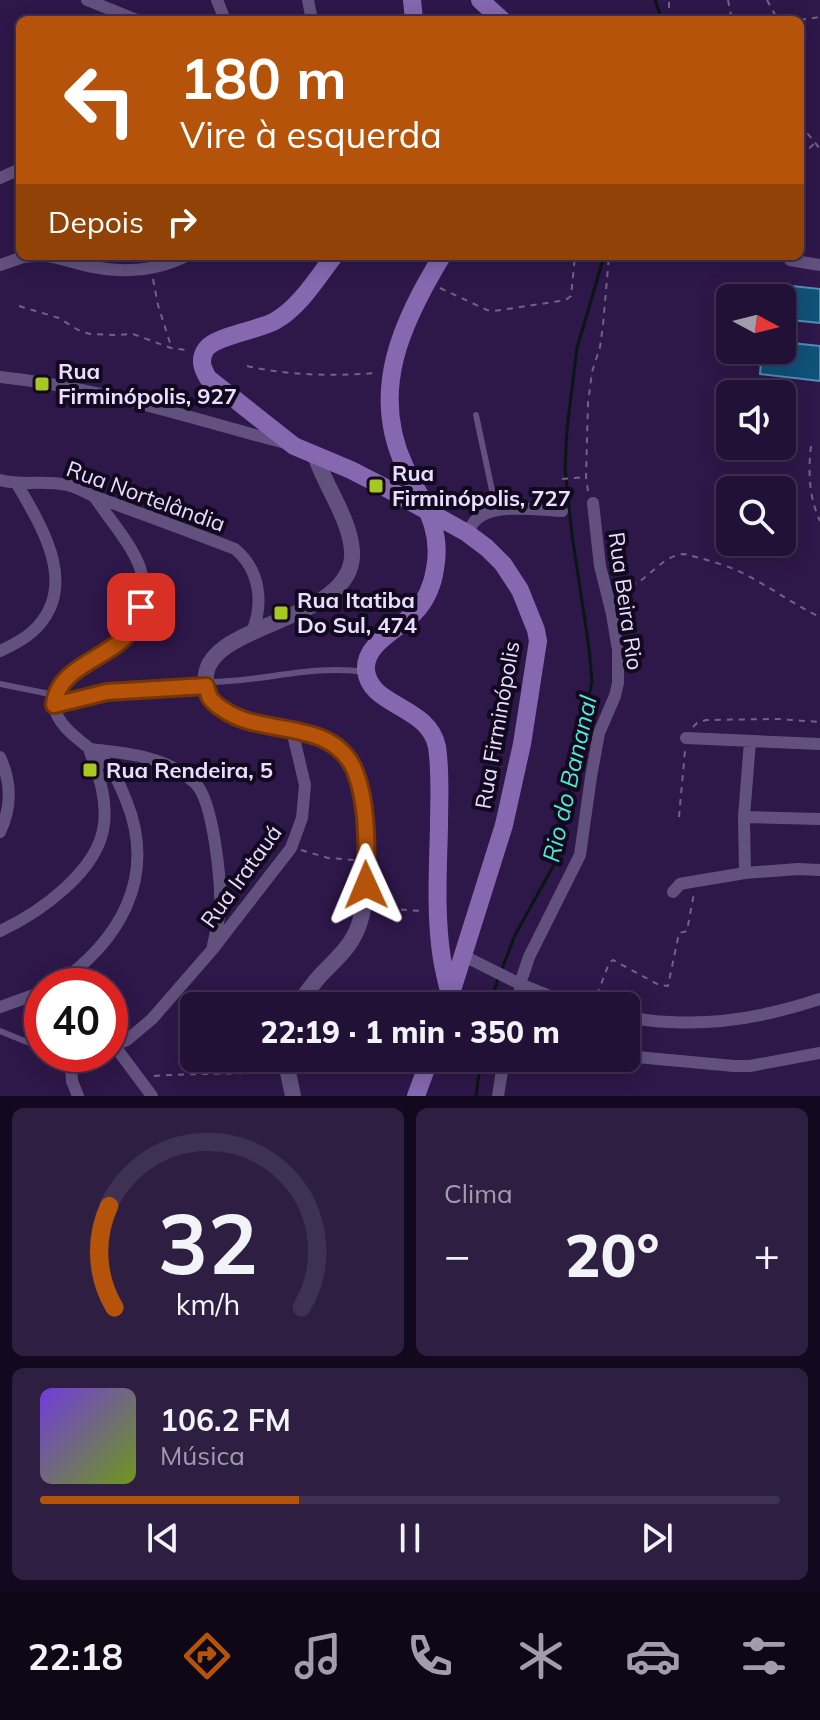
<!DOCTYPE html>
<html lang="pt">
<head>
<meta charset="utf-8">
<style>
	body { margin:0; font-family:Mulish,sans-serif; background:#2e1f42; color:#f1f3f6; height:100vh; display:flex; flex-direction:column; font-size:30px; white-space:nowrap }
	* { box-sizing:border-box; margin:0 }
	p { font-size:26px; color:#a29dad }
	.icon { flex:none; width:44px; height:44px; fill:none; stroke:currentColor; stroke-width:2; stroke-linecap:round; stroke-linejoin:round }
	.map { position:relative; height:1096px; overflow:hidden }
	.panel { display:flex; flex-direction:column; gap:12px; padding:12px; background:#13091e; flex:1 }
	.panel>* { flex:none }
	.top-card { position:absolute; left:16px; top:16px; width:788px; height:244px; border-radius:12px; box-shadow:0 4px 20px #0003,0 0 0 2px #3f3152; background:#b45309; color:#fff; overflow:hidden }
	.needle { width:52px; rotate:97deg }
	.fabs { position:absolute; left:716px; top:284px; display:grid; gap:16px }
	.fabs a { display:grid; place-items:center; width:80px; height:80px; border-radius:12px; background:#221137; box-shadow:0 4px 20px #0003,0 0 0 2px #3f3152; font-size:40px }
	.speed { position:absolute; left:24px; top:968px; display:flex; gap:16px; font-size:40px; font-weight:700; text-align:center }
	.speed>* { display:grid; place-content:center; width:104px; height:104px; border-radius:50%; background:#221137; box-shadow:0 4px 20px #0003,0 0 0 2px #3f3152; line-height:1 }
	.speed .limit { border:12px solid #d22; background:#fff; color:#111 }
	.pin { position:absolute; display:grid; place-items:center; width:68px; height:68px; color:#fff; margin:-34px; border-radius:16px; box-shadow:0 4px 12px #0006 }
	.me { position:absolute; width:88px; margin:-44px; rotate:359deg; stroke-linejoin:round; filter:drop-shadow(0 0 6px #0008) }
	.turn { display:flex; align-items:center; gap:28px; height:168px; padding:0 32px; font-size:36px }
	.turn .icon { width:104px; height:104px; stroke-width:2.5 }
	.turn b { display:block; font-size:56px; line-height:68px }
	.then { display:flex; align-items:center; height:76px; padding:0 32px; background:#0003; gap:16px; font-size:30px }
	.big { font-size:60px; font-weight:800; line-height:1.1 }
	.panel .tile { flex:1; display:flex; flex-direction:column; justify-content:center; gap:12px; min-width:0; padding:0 28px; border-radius:12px; background:#2e1f42 }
	.panel .dial { align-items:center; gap:0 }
	.dial svg { height:208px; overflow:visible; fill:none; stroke:#3f3152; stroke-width:7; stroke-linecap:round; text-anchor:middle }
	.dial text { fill:#f1f3f6; stroke:none }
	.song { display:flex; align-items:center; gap:24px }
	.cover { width:96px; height:96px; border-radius:12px; background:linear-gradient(135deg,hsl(260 70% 55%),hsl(80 70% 35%)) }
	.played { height:8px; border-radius:4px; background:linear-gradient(90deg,#b45309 35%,#3f3152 35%) }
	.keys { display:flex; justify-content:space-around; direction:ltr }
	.heat { display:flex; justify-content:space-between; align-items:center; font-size:44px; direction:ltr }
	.panel .tiles { flex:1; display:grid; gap:12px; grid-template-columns:1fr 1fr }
	.tile:last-child { grid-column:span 2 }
	.trip { position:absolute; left:180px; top:992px; width:460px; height:80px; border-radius:12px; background:#221137; box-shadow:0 4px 20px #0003,0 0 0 2px #3f3152; font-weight:800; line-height:80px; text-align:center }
	.tabs { display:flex; height:128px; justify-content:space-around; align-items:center; background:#0e0716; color:#a29dad }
	.tabs .icon { width:56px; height:56px }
	.tabs .active { color:#b45309 }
	.tabs b { font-size:36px; color:#f1f3f6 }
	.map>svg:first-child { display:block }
</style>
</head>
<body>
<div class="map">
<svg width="820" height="1096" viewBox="0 0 820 1096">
	<rect width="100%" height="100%" fill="#2e1749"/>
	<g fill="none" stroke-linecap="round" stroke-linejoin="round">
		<path stroke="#091714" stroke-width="3" d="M655,0L662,20
			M502,969L515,935L556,861L564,827L575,757L592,682L589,648L572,535L565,468L567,429L577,348L604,256
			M489,1006L499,976
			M476,1096L481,1058"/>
	</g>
	<path fill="#105178" stroke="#518db7" stroke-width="2" d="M783,285L820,289V323L782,319Z
		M782,342L820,346V381L760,374L762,350H782Z"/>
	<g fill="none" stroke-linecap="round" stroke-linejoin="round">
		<path stroke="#73608c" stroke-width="2" stroke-dasharray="6 6" stroke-linecap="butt" d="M728,0L732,20
			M767,0L778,20
			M616,20L621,13
			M669,20V0
			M800,20L820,17
			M800,124L820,149
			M800,156L814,144
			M800,220L805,221
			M800,228L802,220
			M533,256V259H535
			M153,279L158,305L171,346
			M440,288L487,310L494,311L560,301L567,299L571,296L575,256
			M19,306L59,318L78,330L90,334L115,335L133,334L171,348L187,350
			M247,366C290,376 334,376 377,373
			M811,446C808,471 809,498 820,521
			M562,479L585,477
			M588,491L586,477L588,403L592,372L600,347L603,325L609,256
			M620,592C627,588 633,585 639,582C653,572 667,554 685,554C707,560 732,566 752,578C776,591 795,605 820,617
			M693,727L697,723L706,720L777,719L820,722
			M679,817L685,751
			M301,850L328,858L354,860
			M377,908L422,911
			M593,1006L609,963L613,960L659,985L668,986L679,933L687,931L694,893
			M154,1076C194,1073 235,1075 275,1071"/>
		<path stroke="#62517e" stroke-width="6" d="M476,415L496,509
			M209,682C261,682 314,664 365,672
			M0,684L55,695
			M54,705L107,692L205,686
			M0,1031L42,1048
			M53,1054L73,1064"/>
		<path stroke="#62517e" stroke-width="12" d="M87,0L137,20
			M217,0L225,20
			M308,0L312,20
			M0,178L20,169
			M45,256C59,257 73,263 88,266C121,273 155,272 186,256
			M790,260L820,265
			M0,265L23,257L35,256
			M0,377C97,387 190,418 285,443
			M0,480C23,486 45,480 67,485C78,487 86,493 96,497C142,514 189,531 235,549C260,570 264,603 252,632
			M467,533C469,530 471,526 474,522C491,502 537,510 562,511
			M0,651C11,646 23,640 32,632C81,588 42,527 17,484
			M686,738L820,744
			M90,749C126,753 167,756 195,783C213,799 222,884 220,910C219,922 215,934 213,946
			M0,757C11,781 12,807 0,832
			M744,817L820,819
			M745,873L744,817L750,741
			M673,892L680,884L685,883L745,873L798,869L820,870
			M0,931C39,913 99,871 104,824C107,799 99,775 90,752
			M464,956L520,984L575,1006
			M55,986C119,942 158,878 126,800C121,788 115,772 106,763C91,746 57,730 54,705C51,673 113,654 129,632C137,622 141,610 142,598C143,588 143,577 140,568C132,544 108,518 94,496
			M519,1006L520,984L529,957L580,855L591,777L599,733L615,696L618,683V650L612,614L600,566L593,503
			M0,1007L42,992
			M626,1017C641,1019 655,1022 670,1022C721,1025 772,1015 820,999
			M114,1045L152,1096
			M110,1046L127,1040L152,1019L212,950L291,848L302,818L305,785L292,730
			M626,1056L734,1066H750L820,1053
			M78,1096L72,1081L71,1067L84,1054
			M498,1096L504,1058"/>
		<path stroke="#62517e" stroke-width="16" d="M297,1006C304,996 311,986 319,977C333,962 349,949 357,930C372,895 369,804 354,769C348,757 336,745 325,739C293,722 211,731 206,683C198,621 357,624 352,551C350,519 325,486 315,455
			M285,1058L293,1096"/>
		<path stroke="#8568b0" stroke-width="18" d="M412,0L414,20
			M480,0L502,20
			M334,256C317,278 300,307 275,321C259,330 215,336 206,349C199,359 202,368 208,378L294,446L351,470L384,487L467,533L487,548L503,564L520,590L536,630L538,641L522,744L504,825L447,1006
			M442,256C402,322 369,391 405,467C422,502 443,527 435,569C433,584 426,601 415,612C400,629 364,643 366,670C369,707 429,705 437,747C441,772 439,800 439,826C438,870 435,915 442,959C444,971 447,983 450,995
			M416,1096L430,1058"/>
	</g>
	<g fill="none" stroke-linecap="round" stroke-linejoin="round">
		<g stroke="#753606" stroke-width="20">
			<path id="route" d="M141,607C136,619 132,631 122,640C100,660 57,670 54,705L107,692L206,686C207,690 208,694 210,698C213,702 219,707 224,710C263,737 331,718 354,769C368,801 367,850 366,885"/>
		</g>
		<use href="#route" stroke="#b45309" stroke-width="14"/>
	</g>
	<g fill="#a6c820" stroke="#12091f" stroke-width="3">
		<rect x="34" y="376" width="16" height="16" rx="4"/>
		<rect x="368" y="478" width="16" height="16" rx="4"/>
		<rect x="273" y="605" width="16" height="16" rx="4"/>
		<rect x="82" y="762" width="16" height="16" rx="4"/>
	</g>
	<g text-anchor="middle" stroke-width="8" stroke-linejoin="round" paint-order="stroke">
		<g font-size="22" font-weight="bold" fill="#eadeff" stroke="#12091f" text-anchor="start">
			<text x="58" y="379">Rua<tspan x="58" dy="25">Firminópolis, 927</tspan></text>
			<text x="392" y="481">Rua<tspan x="392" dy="25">Firminópolis, 727</tspan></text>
			<text x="297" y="608">Rua Itatiba<tspan x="297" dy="25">Do Sul, 474</tspan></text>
			<text x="106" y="778">Rua Rendeira, 5</text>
		</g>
		<g font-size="22" fill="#eadeff" stroke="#12091f">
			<text transform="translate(146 496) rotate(20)" y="8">Rua Nortelândia</text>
			<text transform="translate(626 601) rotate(82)" y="8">Rua Beira Rio</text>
			<text transform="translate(497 725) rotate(-80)" y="8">Rua Firminópolis</text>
			<text transform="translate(241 876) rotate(-54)" y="8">Rua Iratauá</text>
		</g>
		<g font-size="24" font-style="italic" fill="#4eecd5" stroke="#12091f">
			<text transform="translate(570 779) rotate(-77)" y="8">Rio do Bananal</text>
		</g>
	</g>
</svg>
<div class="fabs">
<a><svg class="needle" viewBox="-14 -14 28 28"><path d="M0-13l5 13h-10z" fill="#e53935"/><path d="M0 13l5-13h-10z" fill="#a29dad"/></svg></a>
<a><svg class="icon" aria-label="sound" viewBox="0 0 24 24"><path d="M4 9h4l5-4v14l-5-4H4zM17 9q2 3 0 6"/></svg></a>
<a><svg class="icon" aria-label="search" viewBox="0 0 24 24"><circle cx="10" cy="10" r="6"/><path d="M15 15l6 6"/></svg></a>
</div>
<div class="speed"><div class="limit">40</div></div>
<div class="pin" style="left:141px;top:607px;background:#d93025"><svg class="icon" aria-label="arrive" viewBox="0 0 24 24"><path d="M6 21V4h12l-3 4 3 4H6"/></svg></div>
<svg class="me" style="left:366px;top:885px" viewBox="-20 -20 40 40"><path d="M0-17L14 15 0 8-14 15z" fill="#b45309" stroke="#fff" stroke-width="4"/></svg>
<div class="trip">22:19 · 1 min · 350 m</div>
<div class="top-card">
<div class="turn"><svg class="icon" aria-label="left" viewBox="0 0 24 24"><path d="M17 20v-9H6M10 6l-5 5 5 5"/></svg><div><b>180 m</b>Vire à esquerda</div></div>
<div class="then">Depois<svg class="icon" aria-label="right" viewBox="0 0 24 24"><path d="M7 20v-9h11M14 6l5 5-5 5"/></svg></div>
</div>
</div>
<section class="panel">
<div class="tiles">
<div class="tile dial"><svg viewBox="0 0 100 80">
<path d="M14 69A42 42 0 1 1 86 69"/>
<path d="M14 69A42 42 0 0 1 12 30" stroke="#b45309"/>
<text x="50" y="56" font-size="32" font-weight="700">32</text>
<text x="50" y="72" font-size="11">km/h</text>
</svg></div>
<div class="tile"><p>Clima</p>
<div class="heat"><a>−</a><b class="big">20°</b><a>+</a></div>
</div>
<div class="tile">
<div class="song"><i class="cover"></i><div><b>106.2 FM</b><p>Música</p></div></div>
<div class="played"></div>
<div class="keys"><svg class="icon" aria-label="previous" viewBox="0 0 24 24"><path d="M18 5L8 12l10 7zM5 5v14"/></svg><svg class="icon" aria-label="pause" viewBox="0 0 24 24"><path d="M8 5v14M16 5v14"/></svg><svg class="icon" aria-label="next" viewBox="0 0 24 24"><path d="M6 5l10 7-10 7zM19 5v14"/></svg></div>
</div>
</div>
</section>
<nav class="tabs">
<b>22:18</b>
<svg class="icon active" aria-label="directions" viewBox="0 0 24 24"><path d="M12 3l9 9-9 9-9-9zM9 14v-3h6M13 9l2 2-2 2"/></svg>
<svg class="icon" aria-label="music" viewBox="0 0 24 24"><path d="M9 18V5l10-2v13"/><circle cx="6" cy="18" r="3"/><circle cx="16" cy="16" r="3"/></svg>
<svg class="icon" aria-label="phone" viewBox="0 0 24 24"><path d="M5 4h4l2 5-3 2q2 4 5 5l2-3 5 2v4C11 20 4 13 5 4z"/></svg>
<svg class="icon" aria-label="climate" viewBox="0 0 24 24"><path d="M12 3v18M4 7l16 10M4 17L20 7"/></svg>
<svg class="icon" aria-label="car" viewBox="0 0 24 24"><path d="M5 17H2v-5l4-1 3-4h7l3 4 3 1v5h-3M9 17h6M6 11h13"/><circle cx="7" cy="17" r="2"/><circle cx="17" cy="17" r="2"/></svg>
<svg class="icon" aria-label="filters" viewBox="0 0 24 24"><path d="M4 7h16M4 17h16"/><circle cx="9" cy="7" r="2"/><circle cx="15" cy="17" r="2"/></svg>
</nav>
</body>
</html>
